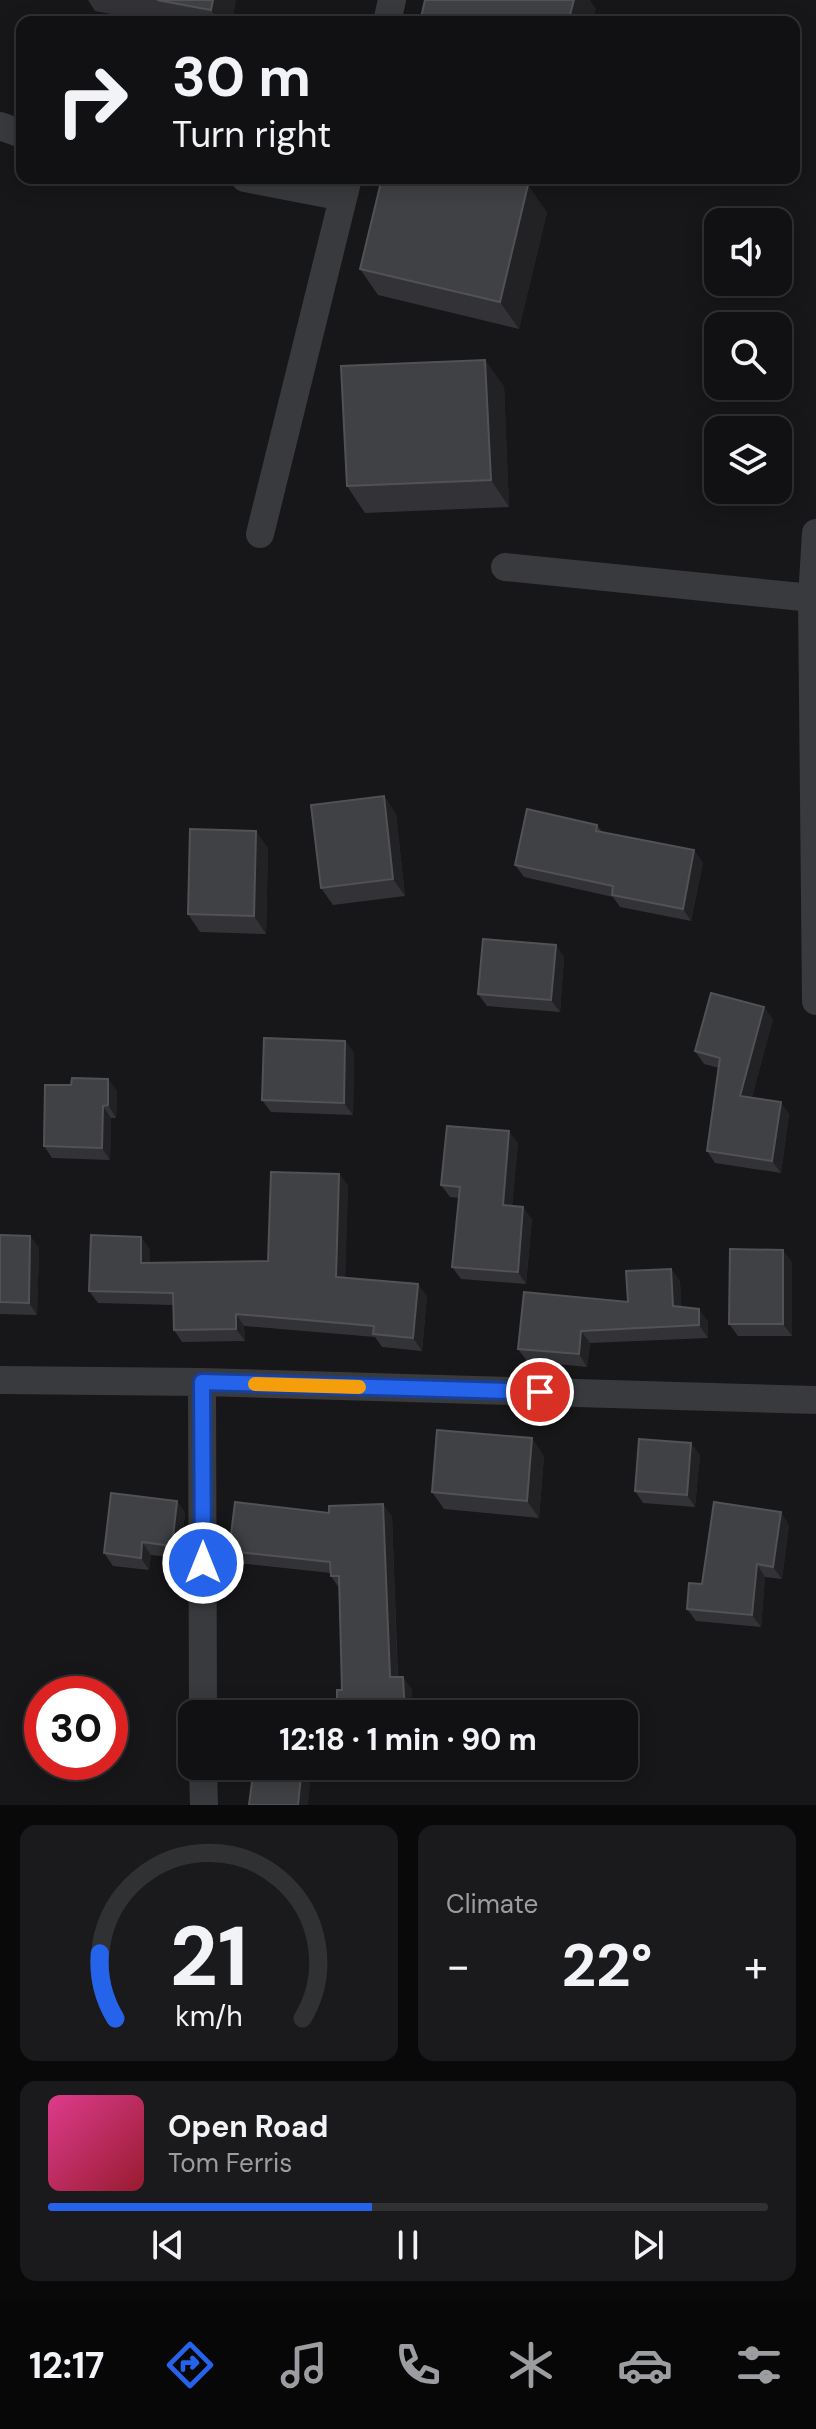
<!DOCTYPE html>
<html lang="en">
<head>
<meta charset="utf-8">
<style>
	body { margin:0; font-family:"DM Sans",sans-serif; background:#1a1a1c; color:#f1f3f6; height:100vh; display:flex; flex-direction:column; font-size:30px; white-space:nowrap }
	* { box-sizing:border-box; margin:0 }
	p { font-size:26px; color:#9c9da0 }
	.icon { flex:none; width:44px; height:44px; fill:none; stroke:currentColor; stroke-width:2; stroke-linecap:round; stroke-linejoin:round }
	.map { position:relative; height:1805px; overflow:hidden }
	.side { display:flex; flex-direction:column; gap:20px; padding:20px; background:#09090a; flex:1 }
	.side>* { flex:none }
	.banner { position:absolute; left:16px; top:16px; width:784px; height:168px; border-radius:16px; box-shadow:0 4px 20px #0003,0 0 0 2px #303133; background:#111113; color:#f1f3f6; overflow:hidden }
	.buttons { position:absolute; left:704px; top:208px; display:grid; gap:16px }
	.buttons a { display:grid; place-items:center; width:88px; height:88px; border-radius:16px; background:#111113; box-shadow:0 4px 20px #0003,0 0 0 2px #303133; font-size:40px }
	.speed { position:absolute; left:24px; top:1676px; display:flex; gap:16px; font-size:40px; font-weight:700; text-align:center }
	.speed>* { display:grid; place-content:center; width:104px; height:104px; border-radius:50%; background:#111113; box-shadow:0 4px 20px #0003,0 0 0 2px #303133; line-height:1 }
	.speed .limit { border:12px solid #d22; background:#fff; color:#111 }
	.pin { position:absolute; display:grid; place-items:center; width:68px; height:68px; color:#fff; margin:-34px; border:4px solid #fff; border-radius:50%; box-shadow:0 2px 8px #0007 }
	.me { position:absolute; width:88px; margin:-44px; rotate:0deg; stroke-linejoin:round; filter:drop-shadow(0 0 6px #0008) }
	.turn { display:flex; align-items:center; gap:28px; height:168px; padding:0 24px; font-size:36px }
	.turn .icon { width:104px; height:104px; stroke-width:2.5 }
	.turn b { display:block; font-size:56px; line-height:68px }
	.big { font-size:60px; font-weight:700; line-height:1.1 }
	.side .widget { flex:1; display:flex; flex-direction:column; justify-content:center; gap:12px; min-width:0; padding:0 28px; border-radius:16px; background:#1a1a1c }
	.side .dial { align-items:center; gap:0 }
	.dial svg { height:208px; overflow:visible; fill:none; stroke:#303133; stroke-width:7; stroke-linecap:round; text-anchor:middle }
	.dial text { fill:#f1f3f6; stroke:none }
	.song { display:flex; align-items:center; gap:24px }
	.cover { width:96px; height:96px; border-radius:12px; background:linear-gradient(135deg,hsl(330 70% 55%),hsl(350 70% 35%)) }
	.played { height:8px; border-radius:4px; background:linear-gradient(90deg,#2563eb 45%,#303133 45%) }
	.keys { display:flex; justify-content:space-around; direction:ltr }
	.heat { display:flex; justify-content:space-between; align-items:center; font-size:44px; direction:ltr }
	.side .tiles { flex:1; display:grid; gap:20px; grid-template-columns:1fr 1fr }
	.widget:last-child { grid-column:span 2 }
	.trip { position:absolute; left:178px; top:1700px; width:460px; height:80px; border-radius:16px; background:#111113; box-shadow:0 4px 20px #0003,0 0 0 2px #303133; font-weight:700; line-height:80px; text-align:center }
	.tabs { display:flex; height:128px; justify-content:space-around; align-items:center; background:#070708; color:#9c9da0 }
	.tabs .icon { width:56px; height:56px }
	.tabs .on { color:#2563eb }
	.tabs b { font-size:36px; color:#f1f3f6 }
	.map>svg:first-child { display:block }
</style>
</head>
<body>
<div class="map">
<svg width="816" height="1805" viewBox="0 0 816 1805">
	<rect width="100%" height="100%" fill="#171719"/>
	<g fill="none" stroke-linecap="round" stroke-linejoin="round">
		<path stroke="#383a3d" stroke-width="28" d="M387,22L392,0
			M0,126L22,134
			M245,178L343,197
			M816,533L812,598L816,1001
			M260,534L348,178
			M505,567L812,598
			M0,1380L202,1382L816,1400
			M202,1382L203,1714
			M203,1766L204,1805"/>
	</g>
	<path fill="#333337" d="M88,0H236L232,22H152L95,11Z
		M547,212L519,329L378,295L360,269Z
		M504,386L509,507L365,513L347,486Z
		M384,796L396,814L405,896L333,905L321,888Z
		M597,825L602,832L703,862L691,921L620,907L613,897L524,877L515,865Z
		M268,848L266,934L200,932L188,914Z
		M564,957L560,1012L487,1006L478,994Z
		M773,1019L752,1097L789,1114L781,1173L715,1163L707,1151L719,1068L704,1064L695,1051Z
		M345,1041L354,1053L353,1115L271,1112L262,1100Z
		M108,1079L117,1091L116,1118H111L110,1160L52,1158L44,1146L71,1085Z
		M518,1143L512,1206L532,1219L526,1284L461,1279L452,1267L459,1198L450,1197L441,1185Z
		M339,1174L348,1186L345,1278L427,1296L422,1351L382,1347L375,1337L244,1326L245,1341L182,1342L174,1330L173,1305L98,1303L89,1291L150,1249L149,1263L268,1261Z
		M0,1235L30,1236L39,1248L37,1315L0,1314Z
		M792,1262V1336H738L729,1324Z
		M671,1269L680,1281L681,1307L708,1321V1338L590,1343L587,1367L527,1361L518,1349L628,1302Z
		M700,1455L695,1507L643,1503L635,1491Z
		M544,1456L539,1518L444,1509L432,1492Z
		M177,1501L185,1513L180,1558L151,1555L149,1570L113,1566L104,1553Z
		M329,1513L392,1516L398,1677L412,1689L342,1690L339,1588L331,1576V1573L237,1563L229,1551Z
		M789,1525L782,1579L765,1577L761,1627L696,1621L687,1609L702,1584Z
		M346,1766H406L347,1768Z"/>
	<path fill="#222225" d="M213,0H236L232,22H219L211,10Z
		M574,0H590L596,9L593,22H568Z
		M528,185L547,212L519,329L500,302Z
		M485,360L504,386L509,507L491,480Z
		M384,796L396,814L405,896L393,879Z
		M256,831L268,848L266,934L254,916Z
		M694,850L703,862L691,921L683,909Z
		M556,945L564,957L560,1012L551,1000Z
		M764,1007L773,1019L749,1108L740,1096Z
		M345,1041L354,1053L353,1115L344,1103Z
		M108,1079L117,1091L116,1118L108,1105Z
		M781,1102L789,1114L781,1173L772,1161Z
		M103,1106L111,1118L110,1160L102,1148Z
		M509,1131L518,1143L511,1217L503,1205Z
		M339,1174L348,1186L345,1289L336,1277Z
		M523,1207L532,1219L526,1284L518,1272Z
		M30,1236L39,1248L37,1315L29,1303Z
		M141,1237L150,1249L149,1276L141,1263Z
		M783,1250L792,1262V1336L783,1324Z
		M671,1269L680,1281L682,1318L673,1306Z
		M418,1284L427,1296L422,1351L413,1338Z
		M699,1309L708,1321V1338L699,1325Z
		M236,1314L244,1326L245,1341L236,1329Z
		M581,1331L590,1343L587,1367L579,1354Z
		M532,1438L544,1456L539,1518L527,1501Z
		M691,1443L700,1455L695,1507L687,1495Z
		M177,1501L185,1513L180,1558L172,1546Z
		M383,1504L392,1516L398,1689L390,1677Z
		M781,1512L789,1525L782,1579L773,1567Z
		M142,1542L151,1555L149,1570L141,1558Z
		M757,1564L765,1577L761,1627L752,1615Z
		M403,1677L412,1689L413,1714H405Z
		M302,1766H305L311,1775L308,1805H298Z"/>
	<path fill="#404144" stroke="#515256" stroke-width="2" d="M157,0H213L211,10Z
		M425,0H574L568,22H420Z
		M382,178H498L528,185L500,302L360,269Z
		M485,360L491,480L347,486L341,366Z
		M384,796L393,879L321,888L311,805Z
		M527,809L597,825L596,831L694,850L683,909L612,895L613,886L515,865Z
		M190,829L256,831L254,916L188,914Z
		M483,939L556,945L551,1000L478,994Z
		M711,993L764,1007L740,1096L781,1102L772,1161L707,1151L720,1058L695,1051Z
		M264,1038L345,1041L344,1103L262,1100Z
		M72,1078L108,1079V1105L103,1106L102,1148L44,1146L45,1085H71Z
		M447,1126L509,1131L503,1205L523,1207L518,1272L452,1267L460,1187L441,1185Z
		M271,1172L339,1174L336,1277L418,1284L413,1338L373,1334L374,1326L236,1314V1329L174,1330L173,1293L89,1291L91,1235L141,1237V1263L268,1261Z
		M0,1235L30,1236L29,1303L0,1302Z
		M730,1249L783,1250V1324H729Z
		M671,1269L673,1306L699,1309V1325L581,1331L579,1354L518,1349L524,1292L628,1302L626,1271Z
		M437,1430L532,1438L527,1501L432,1492Z
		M639,1439L691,1443L687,1495L635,1491Z
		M111,1493L177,1501L172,1546L142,1542L141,1558L104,1553Z
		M235,1502L329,1513V1506L383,1504L390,1677H403L405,1714H337V1690H342L339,1576H331L330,1562L229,1551Z
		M714,1502L781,1512L773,1567L757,1564L752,1615L687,1609L689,1583L702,1584Z
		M254,1766H302L298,1805H249Z"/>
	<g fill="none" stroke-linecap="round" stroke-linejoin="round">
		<g stroke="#184099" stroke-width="20">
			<path id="route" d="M203,1563L202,1382L540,1392"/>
		</g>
		<use href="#route" stroke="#2563eb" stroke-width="14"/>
		<path stroke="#f59e0b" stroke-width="14" d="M255,1384L359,1387"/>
	</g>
</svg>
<div class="buttons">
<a><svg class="icon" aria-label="sound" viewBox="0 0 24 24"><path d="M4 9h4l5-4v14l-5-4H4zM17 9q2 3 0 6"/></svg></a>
<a><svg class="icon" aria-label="search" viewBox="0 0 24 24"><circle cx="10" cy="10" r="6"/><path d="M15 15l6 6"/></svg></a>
<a><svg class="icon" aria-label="layers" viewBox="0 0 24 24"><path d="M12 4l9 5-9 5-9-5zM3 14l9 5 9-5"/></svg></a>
</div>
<div class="speed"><div class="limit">30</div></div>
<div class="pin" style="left:540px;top:1392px;background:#d93025"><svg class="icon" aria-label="arrive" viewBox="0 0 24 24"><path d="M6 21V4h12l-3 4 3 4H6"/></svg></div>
<svg class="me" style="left:203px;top:1563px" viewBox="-20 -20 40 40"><circle r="17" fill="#2563eb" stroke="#fff" stroke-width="3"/><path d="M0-11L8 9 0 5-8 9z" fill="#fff"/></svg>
<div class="trip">12:18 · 1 min · 90 m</div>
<div class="banner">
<div class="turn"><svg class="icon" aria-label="right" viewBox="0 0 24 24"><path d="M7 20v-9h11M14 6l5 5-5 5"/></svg><div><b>30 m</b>Turn right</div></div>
</div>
</div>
<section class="side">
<div class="tiles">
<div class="widget dial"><svg viewBox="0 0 100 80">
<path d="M14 69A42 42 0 1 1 86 69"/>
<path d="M14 69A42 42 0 0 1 8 44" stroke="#2563eb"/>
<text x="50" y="56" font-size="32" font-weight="700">21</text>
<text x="50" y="72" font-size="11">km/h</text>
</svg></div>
<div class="widget"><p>Climate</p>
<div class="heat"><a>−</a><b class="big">22°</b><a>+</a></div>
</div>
<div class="widget">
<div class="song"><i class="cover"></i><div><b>Open Road</b><p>Tom Ferris</p></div></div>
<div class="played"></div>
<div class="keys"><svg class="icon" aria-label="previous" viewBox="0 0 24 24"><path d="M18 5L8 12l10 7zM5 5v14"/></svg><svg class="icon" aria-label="pause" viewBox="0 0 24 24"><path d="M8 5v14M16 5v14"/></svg><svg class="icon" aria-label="next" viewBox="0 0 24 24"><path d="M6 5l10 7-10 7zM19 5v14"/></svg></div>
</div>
</div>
</section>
<nav class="tabs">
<b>12:17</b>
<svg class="icon on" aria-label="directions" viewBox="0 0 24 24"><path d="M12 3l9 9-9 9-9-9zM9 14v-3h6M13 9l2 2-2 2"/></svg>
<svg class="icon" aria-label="music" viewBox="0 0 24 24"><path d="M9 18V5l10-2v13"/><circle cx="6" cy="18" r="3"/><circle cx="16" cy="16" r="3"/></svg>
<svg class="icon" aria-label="phone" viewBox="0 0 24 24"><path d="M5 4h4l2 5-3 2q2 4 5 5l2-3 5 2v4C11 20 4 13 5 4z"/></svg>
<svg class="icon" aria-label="climate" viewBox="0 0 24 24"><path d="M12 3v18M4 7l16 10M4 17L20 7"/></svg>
<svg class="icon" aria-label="car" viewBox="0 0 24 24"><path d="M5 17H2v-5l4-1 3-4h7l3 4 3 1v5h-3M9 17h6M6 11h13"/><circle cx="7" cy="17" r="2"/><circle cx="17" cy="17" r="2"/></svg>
<svg class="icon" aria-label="filters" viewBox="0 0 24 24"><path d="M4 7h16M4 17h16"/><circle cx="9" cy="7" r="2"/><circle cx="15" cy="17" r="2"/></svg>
</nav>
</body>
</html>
